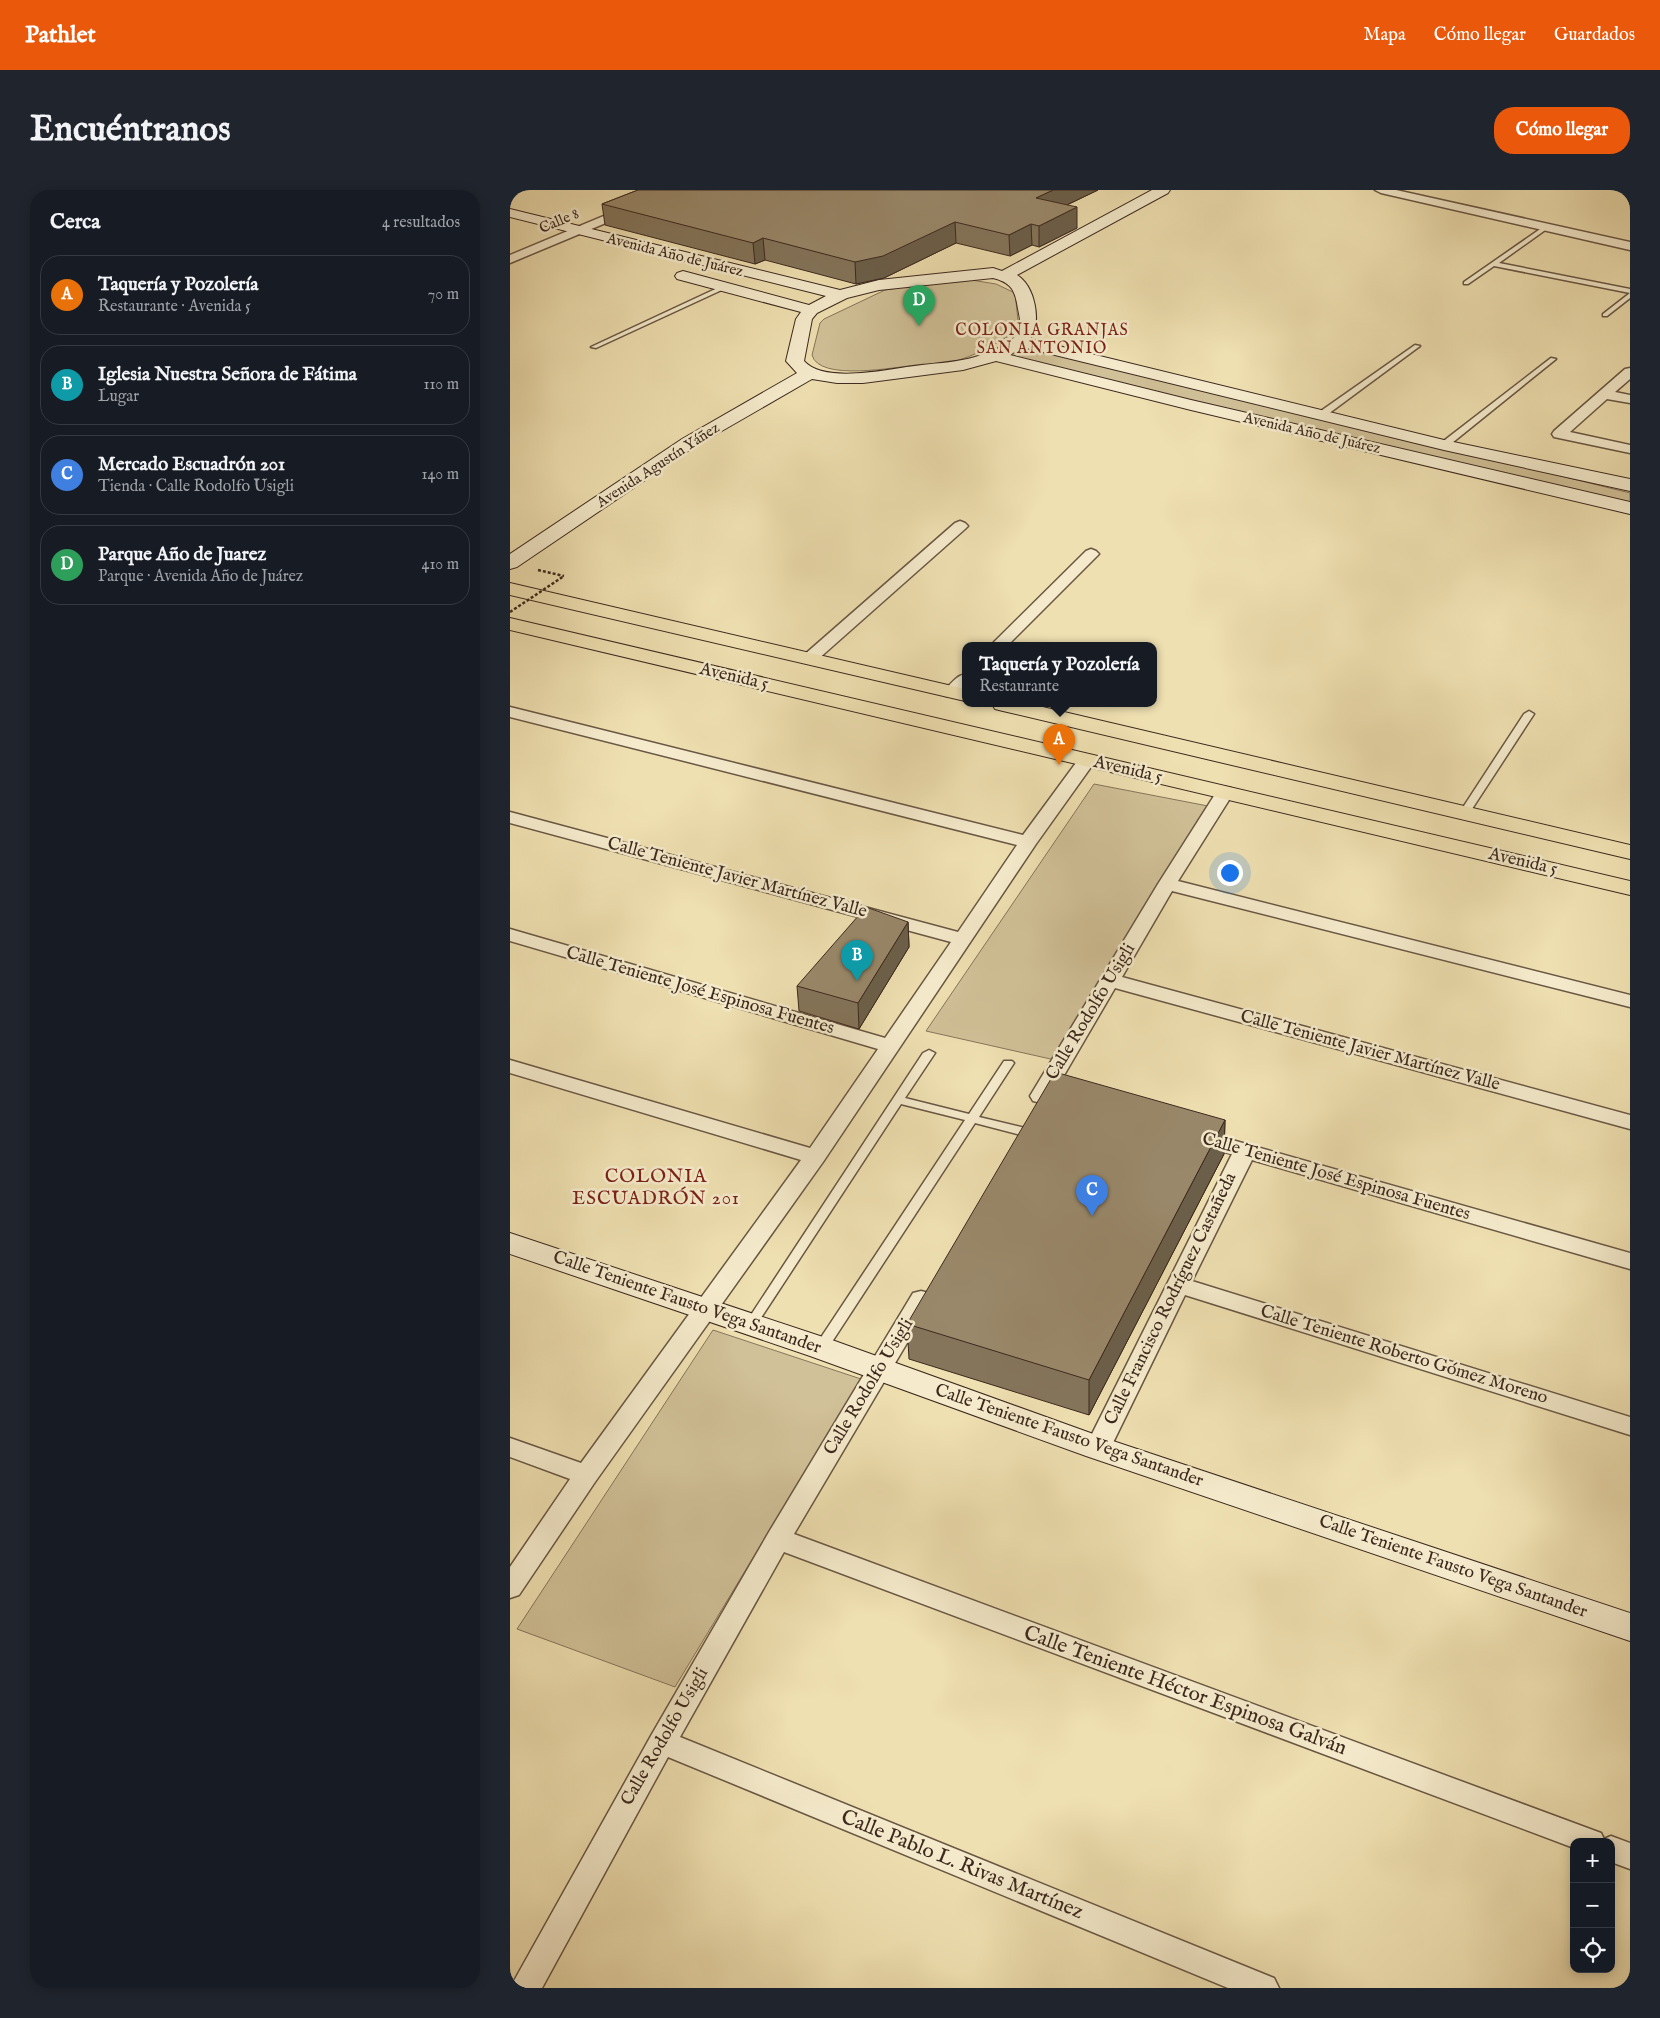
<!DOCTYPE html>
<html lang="es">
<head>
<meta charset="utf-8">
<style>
	body { margin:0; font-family:"IM FELL English",serif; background:#20242c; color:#f1f3f6 }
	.controls { position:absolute; right:15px; bottom:15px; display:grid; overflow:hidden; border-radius:10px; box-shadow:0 2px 12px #0003 }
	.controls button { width:45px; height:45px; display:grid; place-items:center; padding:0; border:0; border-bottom:1px solid #363941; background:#171b24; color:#f1f3f6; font:25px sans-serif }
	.you { position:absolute; left:719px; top:682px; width:18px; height:18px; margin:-12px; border:4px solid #fff; border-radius:50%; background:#1a73e8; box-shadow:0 0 0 8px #1a73e833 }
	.badge { display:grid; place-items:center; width:32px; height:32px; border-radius:50%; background:#ea580c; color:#fff; font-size:16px; font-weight:700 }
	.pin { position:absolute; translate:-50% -41px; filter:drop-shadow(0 1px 2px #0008) }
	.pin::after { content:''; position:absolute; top:26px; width:18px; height:15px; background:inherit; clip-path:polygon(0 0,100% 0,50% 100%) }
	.popup { position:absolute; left:452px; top:452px; width:195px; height:65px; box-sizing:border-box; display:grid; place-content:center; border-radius:10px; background:#171b24; filter:drop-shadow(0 1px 4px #0005); font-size:16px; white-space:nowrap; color:#9ea1a6 }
	.popup b { font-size:19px; color:#f1f3f6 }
	.popup::after { content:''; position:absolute; left:50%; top:100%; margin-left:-10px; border:10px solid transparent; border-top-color:#171b24 }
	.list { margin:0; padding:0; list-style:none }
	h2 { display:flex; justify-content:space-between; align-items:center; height:65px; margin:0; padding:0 20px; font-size:21px }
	h2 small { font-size:16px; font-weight:400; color:#9ea1a6 }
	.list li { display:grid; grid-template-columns:32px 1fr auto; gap:15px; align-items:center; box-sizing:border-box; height:80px; margin:0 10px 10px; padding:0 10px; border:1px solid #363941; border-radius:20px }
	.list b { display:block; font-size:19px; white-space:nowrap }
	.list p { margin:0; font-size:16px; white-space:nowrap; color:#9ea1a6 }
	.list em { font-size:16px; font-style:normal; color:#9ea1a6 }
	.icon { flex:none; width:28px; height:28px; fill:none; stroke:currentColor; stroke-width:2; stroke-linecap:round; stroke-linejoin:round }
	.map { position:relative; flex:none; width:1120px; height:1798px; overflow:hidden; border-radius:20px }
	header { display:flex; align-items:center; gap:30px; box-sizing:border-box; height:70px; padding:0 25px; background:#ea580c; color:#fff }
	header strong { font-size:24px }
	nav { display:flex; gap:28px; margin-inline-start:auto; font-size:18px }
	.intro { display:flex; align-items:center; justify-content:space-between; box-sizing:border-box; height:120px; padding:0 30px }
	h1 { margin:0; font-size:35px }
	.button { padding:12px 22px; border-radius:20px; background:#ea580c; color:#fff; font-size:18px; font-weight:700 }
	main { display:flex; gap:30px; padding:0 30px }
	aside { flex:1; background:#171b24; border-radius:20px; box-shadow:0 2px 12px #0003 }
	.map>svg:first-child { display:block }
</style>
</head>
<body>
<header>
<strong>Pathlet</strong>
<nav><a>Mapa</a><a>Cómo llegar</a><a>Guardados</a></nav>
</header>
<div class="intro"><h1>Encuéntranos</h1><a class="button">Cómo llegar</a></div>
<main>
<aside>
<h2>Cerca<small>4 resultados</small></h2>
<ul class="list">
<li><span class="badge" style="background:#e8710a">A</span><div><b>Taquería y Pozolería</b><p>Restaurante · Avenida 5</p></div><em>70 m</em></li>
<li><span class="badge" style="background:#0f9aa8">B</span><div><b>Iglesia Nuestra Señora de Fátima</b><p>Lugar</p></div><em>110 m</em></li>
<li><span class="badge" style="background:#3f7fe0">C</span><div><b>Mercado Escuadrón 201</b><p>Tienda · Calle Rodolfo Usigli</p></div><em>140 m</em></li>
<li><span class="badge" style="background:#2e9e5b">D</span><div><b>Parque Año de Juarez</b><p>Parque · Avenida Año de Juárez</p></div><em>410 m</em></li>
</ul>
</aside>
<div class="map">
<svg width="1120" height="1798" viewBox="0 0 1120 1798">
	<rect width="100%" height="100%" fill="#efe0b1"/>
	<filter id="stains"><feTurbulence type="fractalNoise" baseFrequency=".004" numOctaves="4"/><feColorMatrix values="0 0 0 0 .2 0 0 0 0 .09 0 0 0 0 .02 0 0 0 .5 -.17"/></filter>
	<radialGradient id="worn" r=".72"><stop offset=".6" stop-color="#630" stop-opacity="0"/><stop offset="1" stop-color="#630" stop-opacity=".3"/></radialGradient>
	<g fill="#d1c198" stroke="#86755b">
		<path d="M455 89 486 94 505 103 509 139C496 149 468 164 452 169 438 174 421 173 406 175 386 177 309 192 302 165L310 133 314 129 375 100 434 91Z"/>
		<polygon points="512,153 1120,303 1120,314 490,166"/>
		<polygon points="584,594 698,616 545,870 416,841"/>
		<polygon points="203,1140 351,1189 165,1497 7,1439"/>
	</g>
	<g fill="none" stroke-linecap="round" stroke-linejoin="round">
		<g stroke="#695743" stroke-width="3">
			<g id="lane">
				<polygon points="1036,35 1038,36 1038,38 989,73 1120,99 1120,103 984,76 958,94 954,94 954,92"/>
				<polygon points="214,95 216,96 216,98 86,158 81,157"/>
				<polygon points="1120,103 1120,108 1097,126 1093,126 1093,124"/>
				<polygon points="905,155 910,156 814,227 808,227 808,223"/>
				<polygon points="1041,168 1046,169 937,257 931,257 931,253"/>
				<polygon points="1019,521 1024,524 960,622 955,625 952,624 950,622 1014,524"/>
				<polygon points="419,860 425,863 395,908 459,924 494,871 502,871 504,873 469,927 515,938 517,941 511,945 465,933 316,1161 306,1161 305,1158 306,1155 455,930 391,914 245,1137 237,1137 235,1134 237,1131 413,863"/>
			</g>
		</g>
		<g stroke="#695743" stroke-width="3">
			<g id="street">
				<polygon points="156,0 172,0 170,2 0,73 0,65"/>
				<polygon points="865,0 886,0 1120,52 1120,60 871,3"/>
				<polygon points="1120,178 1120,189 1105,202 1120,205 1120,213 1097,209 1060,242 1120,255 1120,263 1044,247 1042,244 1044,241 1115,179"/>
				<polygon points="450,331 455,333 458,336 455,339 306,471 294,471 292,468 294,465 445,333"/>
				<polygon points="581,359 586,361 589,364 497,456 480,456 576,361"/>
				<path d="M455 484V498L448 506H436L434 502C439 495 446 486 455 484Z"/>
				<polygon points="0,517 513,645 571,566 577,565 583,566 586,570 526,654 313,972 85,1292 9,1405 0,1408 0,1377 60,1289 0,1267 0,1248 71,1273 291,970 0,883 0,870 300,958 368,859 0,751 0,739 375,848 441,752 0,633 0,622 448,742 507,655 0,527"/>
				<polygon points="715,597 721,598 724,602 668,691 1120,805 1120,817 662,701 612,787 1120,925 1120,939 605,798 539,911 531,913 523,911 520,906 648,694 709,598"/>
				<polygon points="687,940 1120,1063 1120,1079 742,970 682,1091 1120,1227 1120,1245 675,1105 597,1265 588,1267 579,1265 575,1258 722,964 679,952 676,947 679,942"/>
				<polygon points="411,1101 419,1103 423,1109 284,1344 1091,1643 1094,1649 1101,1646 1120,1653 1120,1679 1101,1672 1101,1652 1064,1652 1064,1658 274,1362 170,1547 764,1788 769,1798 718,1798 158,1567 32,1798 0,1798 142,1544 259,1342 403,1103"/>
			</g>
		</g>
		<g stroke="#3c291e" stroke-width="2">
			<g id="secondary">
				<path d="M642 0H660L658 3 507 85C525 96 532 132 520 149L934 250 1120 289V301L934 260 512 157 500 165 681 210 1120 312V324L681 220 486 171 453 180 353 193H327L302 189 184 257 7 377 0 379V364L172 249 287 183 276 171 286 129 291 122 167 89 165 86 167 83 173 81 299 115 316 106 0 27V19L330 100 369 90 483 78 492 81ZM483 88C498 92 504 97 507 113 508 122 513 134 508 143 500 155 478 163 465 167 448 172 430 173 412 175 383 178 315 195 294 171L302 129 307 123 337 108 369 100Z"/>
				<polygon points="0,1043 322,1150 600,1250 1120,1423 1120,1451 576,1266 300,1166 0,1064"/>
			</g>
		</g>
		<g stroke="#3c291e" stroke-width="2">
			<g id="primary">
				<polygon points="0,393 455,499 455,511 0,405"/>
				<polygon points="0,428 1120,691 1120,705 0,440"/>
				<polygon points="482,514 520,514 1120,655 1120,669 493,521 485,519"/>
			</g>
		</g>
		<polyline stroke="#3c291e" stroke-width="2.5" stroke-dasharray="3 2" stroke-linecap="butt" points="28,380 54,386"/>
		<use href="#lane" fill="#f5ebcc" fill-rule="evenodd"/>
		<use href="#street" fill="#f5ebcc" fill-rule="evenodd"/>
		<use href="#secondary" fill="#f5ebcc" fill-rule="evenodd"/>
		<use href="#primary" fill="#efe0b1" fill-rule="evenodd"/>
		<polyline stroke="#3c291e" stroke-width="2.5" stroke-dasharray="3 2" stroke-linecap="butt" points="0,422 54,386"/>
	</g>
	<g fill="#84755b" stroke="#3c291e">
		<polygon points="128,0 588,0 557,15 567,38 529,57 522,55 500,66 446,53 374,88 346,94 255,70 245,74 95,35 92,14"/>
		<polygon points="398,732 399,757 349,839 289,821 287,796"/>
		<polygon points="715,930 714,964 579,1225 399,1169 397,1134"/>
	</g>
	<g fill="#6b5f4a" stroke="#3c291e">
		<polygon points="543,0 588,0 527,29 526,8"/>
		<polygon points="567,17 567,38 529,57 529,36"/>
		<polygon points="445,32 446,53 374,88 346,94 345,72"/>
		<polygon points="521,34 522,55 500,66 499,45"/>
		<polygon points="253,48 255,70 245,74 243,53"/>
		<polygon points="398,732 399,757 349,839 348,813"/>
		<polygon points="715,930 714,964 579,1225 579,1190"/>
	</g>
	<g fill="#99886a" stroke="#3c291e">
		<polygon points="128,0 543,0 526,8 567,17 529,36 521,34 499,45 445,32 373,66 345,72 253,48 243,53 92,14"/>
		<polygon points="356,717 398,732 348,813 287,796"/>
		<polygon points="545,882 715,930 579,1190 397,1134"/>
	</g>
	<g text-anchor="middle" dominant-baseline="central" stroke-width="5" stroke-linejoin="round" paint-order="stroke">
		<g font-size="15" fill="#3c291e" stroke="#f5ebcc">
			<text transform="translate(49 31) rotate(-23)">Calle 8</text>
			<text transform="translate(165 65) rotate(14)">Avenida Año de Juárez</text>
			<text transform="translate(802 243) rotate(13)">Avenida Año de Juárez</text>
			<text transform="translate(148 275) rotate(-33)">Avenida Agustín Yáñez</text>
		</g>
		<g font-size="16" letter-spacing="1" fill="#7a1f14" stroke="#f5ebcc">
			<text x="532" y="141">COLONIA GRANJAS<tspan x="532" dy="18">SAN ANTONIO</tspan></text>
		</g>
		<g font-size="18" fill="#3c291e" stroke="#f5ebcc">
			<text transform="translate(224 487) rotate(13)">Avenida 5</text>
			<text transform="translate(618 580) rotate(13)">Avenida 5</text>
			<text transform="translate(1013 672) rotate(13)">Avenida 5</text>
			<text transform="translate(227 688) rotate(15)">Calle Teniente Javier Martínez Valle</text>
			<text transform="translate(190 801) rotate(16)">Calle Teniente José Espinosa Fuentes</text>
			<text transform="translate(581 822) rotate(-59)">Calle Rodolfo Usigli</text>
			<text transform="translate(860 861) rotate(15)">Calle Teniente Javier Martínez Valle</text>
			<text transform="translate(826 987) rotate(16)">Calle Teniente José Espinosa Fuentes</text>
			<text transform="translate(661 1109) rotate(-64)">Calle Francisco Rodríguez Castañeda</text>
			<text transform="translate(177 1113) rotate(19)">Calle Teniente Fausto Vega Santander</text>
			<text transform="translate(894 1165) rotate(17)">Calle Teniente Roberto Gómez Moreno</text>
			<text transform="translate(359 1197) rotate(-59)">Calle Rodolfo Usigli</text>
			<text transform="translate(559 1246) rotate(19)">Calle Teniente Fausto Vega Santander</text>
			<text transform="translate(943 1377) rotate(19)">Calle Teniente Fausto Vega Santander</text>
			<text transform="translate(155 1547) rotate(-60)">Calle Rodolfo Usigli</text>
		</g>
		<g font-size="19" letter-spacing="1" fill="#7a1f14" stroke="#f5ebcc">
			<text x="146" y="987">COLONIA<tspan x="146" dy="22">ESCUADRÓN 201</tspan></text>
		</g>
		<g font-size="21" fill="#3c291e" stroke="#f5ebcc">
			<text transform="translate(675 1501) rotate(20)">Calle Teniente Héctor Espinosa Galván</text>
			<text transform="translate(452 1675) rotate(22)">Calle Pablo L. Rivas Martínez</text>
		</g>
	</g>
	<rect width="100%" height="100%" filter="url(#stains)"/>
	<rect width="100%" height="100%" fill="url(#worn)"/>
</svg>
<div class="controls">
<button>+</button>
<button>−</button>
<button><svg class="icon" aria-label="locate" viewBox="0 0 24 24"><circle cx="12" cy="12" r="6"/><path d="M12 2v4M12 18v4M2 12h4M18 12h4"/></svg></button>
</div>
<div class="you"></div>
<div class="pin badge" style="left:549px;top:575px;background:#e8710a">A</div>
<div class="popup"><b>Taquería y Pozolería</b>Restaurante</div>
<div class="pin badge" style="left:347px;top:791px;background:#0f9aa8">B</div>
<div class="pin badge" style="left:582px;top:1026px;background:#3f7fe0">C</div>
<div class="pin badge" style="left:409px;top:136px;background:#2e9e5b">D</div>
</div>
</main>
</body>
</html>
